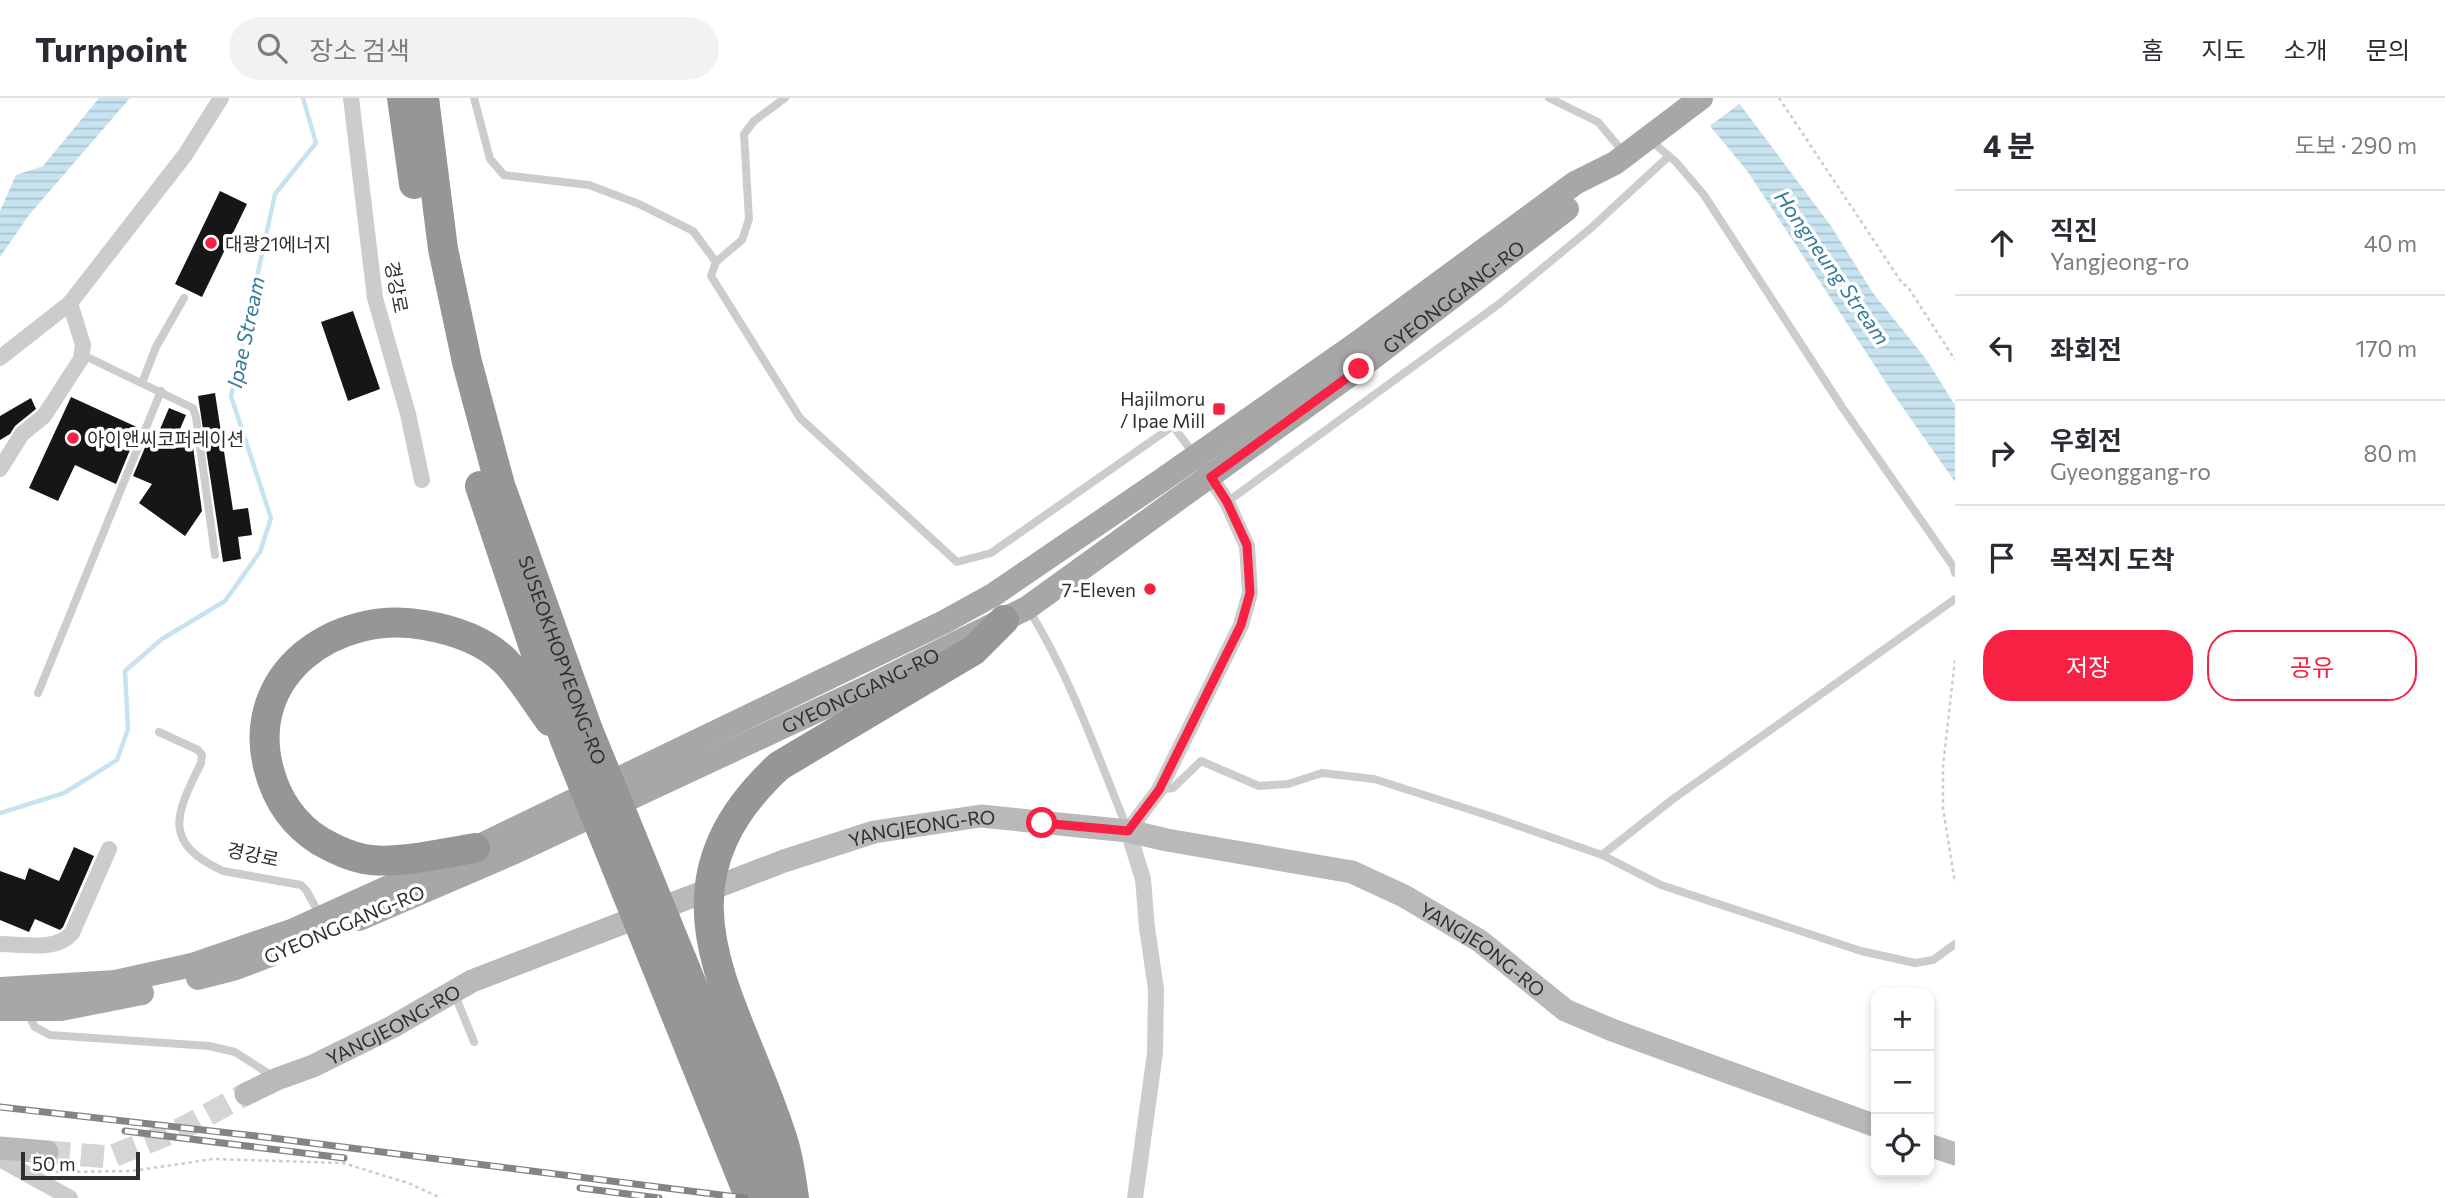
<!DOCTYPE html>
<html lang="ko">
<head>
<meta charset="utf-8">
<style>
	body { margin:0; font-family:Commissioner,"Noto Sans KR",sans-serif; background:#f2f2f3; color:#2b2b33 }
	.controls { position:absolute; right:21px; bottom:21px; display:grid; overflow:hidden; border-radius:14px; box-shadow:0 4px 10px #0003 }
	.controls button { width:63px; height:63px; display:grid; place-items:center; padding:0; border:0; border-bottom:2px solid #e1e1e2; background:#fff; color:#2b2b33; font:35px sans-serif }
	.scale { position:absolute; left:21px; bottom:18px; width:119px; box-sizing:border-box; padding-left:7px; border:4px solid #2f2f2f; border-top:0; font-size:19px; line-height:24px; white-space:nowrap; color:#2f2f2f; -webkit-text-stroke:5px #fff; paint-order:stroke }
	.stop { position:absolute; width:21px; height:21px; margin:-16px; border:5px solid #f72143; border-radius:50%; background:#fff }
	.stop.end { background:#f72143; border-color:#fff; box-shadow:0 2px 7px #0008 }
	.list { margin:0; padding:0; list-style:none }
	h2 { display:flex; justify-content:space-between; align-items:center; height:91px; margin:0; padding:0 28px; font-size:30px }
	h2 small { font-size:23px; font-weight:400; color:#7c7c81 }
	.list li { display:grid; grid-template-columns:46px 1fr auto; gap:21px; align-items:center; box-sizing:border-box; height:105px; padding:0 28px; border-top:2px solid #e1e1e2 }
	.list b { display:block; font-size:26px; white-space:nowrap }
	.list p { margin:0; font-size:23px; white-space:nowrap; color:#7c7c81 }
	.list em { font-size:23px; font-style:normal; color:#7c7c81 }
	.actions { display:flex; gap:14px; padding:21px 28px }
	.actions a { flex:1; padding:16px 0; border:2px solid #f72143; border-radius:28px; text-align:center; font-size:24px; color:#f72143 }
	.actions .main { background:#f72143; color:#fff }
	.icon { flex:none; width:38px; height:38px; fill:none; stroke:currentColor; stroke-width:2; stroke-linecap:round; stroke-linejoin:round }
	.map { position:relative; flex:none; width:1955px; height:1100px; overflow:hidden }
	header { display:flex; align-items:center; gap:42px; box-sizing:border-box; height:98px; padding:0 35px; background:#fff; border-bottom:2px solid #e1e1e2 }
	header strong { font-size:33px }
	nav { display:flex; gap:38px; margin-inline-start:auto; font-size:24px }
	.search { width:490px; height:63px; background:#f2f2f3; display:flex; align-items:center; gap:18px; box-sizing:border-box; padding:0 24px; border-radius:38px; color:#7c7c81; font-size:26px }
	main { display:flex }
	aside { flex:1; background:#fff }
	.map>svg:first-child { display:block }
</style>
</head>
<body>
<header>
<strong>Turnpoint</strong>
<div class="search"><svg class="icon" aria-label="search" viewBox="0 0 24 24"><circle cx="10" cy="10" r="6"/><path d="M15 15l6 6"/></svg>장소 검색</div>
<nav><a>홈</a><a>지도</a><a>소개</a><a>문의</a></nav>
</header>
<main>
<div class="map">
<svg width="1955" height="1100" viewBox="0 0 1955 1100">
	<defs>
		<pattern id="water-rules" width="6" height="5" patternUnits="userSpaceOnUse" patternTransform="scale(1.75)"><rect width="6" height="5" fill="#c6e3ef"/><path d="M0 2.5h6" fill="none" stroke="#aac3cd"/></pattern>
	</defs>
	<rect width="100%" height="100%" fill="#fff"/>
	<g fill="url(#water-rules)">
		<polygon points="99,0 130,0 29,117 0,159 0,113 16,77 43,68"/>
		<polygon points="1687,0 1739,5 1831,128 1873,195 1926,261 1955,307 1955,384 1892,294 1748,74"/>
	</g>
	<polygon fill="#fff" points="1683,0 1739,0 1742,4 1707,30"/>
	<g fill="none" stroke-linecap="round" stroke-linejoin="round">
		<polyline stroke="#c6e3ef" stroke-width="4.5" points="0,715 64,695 117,662 128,631 125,573 162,541 225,503 260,454 271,420 231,298 275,96 316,45 303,0"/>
	</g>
	<g fill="#161616">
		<polygon points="220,93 247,106 202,199 175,186"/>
		<polygon points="353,213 380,291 348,303 321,224"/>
		<polygon points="215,295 233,412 248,410 252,437 238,439 241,461 223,464 198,298"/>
		<polygon points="71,299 139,330 116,386 75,367 58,403 29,390"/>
		<polygon points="31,300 36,311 15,328 10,336 0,342 0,318"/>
		<polygon points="169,310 186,317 172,350 193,349 202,413 185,438 139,405 152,386 133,378 151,335 157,338"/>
		<polygon points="74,749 94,758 63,829 60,832 35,821 29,834 0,822 0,773 25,782 29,770 59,783"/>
	</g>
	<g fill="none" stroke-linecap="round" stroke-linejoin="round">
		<polyline stroke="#d5d5d5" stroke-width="23" stroke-dasharray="23 11" stroke-linecap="butt" points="47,1054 110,1059 181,1031 246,996"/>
		<g stroke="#ccc" stroke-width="2.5" stroke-dasharray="3.5 3.5" stroke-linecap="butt">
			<polyline points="1779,0 1902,185 1908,189 1955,262"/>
			<polyline points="1955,562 1943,668 1943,710 1955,785"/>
			<polyline points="56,1074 132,1073 213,1061 343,1065 408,1085 441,1100"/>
		</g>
		<g stroke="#ccc" stroke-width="8">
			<polyline points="474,0 490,61 504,77 589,87 639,106 693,133 716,164"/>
			<polyline points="785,0 754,23 744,36 749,121 742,142 716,164 711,178 800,320 957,464 991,455 1173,328 1193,355"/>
			<polyline points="1549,0 1598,24 1624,55"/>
			<polyline points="1650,42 1676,64 1704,97 1842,309 1953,468 1955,475"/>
			<polyline points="83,257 193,310 196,319 215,457"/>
			<polyline points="142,285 156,249 184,200"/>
			<polyline points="1227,404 1499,206 1591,130 1669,58"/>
			<path d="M1029 512C1071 580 1097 656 1127 730"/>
			<polyline points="38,595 161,293"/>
			<path d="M159 634 198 652 202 657 201 665C176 716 161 744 223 773L301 787 306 792 320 817"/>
			<polyline points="1159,692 1173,690 1201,663 1259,688 1288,686 1322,675 1374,681 1493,719 1602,757 1673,701 1955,501"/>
			<polyline points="1602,757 1661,787 1861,853 1915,865 1933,862 1955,846"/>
			<polyline points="455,897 474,944"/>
			<polyline points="27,914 35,929 50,937 209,948 235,954 274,979"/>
		</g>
		<g stroke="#ccc" stroke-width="16">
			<polyline points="351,0 375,200 408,316 422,382"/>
			<polyline points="0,260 70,205 185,57 221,0"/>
			<polyline points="0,371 22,336 44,318 81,261 83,247 70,205"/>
			<path d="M0 846C23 846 56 854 72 835L109 751"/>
			<polyline points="0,1061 70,1100"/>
			<polyline points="1135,1100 1155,955 1156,891 1147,830 1143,781 1128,733 1159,692 1241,527 1250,495 1247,448 1227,404 1205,371"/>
		</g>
		<g stroke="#b9b9b9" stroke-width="23">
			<path id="s1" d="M246 996 277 981 313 968 392 929 472 883 784 763 874 734 981 718 1128 733 1167 742 1352 774 1404 798 1480 843 1565 912 1612 932 1876 1028"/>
			<polyline points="1929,1047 1955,1056"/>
			<polyline points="0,1050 47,1054"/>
		</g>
		<g stroke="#a7a7a7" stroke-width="24">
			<path id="s2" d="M359 821 515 754 870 588 1027 510 1358 271 1567 111"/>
			<polyline points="198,880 233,871 270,857"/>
			<polyline points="0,891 115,884 192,867 294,832 475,750 944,524 993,497 1162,382 1363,241 1575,85 1615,65 1701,0"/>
			<polyline points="0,911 61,911 142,895"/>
		</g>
		<g stroke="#969696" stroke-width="30">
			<polyline points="402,0 414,86"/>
			<path id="s3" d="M424 0 443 151 467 264 500 387 588 632 779 1100"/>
			<polyline points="480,388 565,642 750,1100"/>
			<path d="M475 750C443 755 395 767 364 761 349 758 334 751 320 743 293 726 277 702 269 672 243 576 336 511 424 527 453 532 483 541 505 563 522 580 535 603 550 623"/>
			<path d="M794 1100C791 1081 789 1061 783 1043 740 902 642 795 779 668L974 552 1004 522"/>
		</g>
		<g stroke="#848484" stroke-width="7">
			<g id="rail">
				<polyline points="0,1009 264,1039 745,1100"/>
				<polyline points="125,1033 344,1060"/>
				<polyline points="580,1090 659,1100"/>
			</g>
		</g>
		<use href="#rail" stroke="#fff" stroke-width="4.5" stroke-dasharray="13" stroke-linecap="butt"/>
	</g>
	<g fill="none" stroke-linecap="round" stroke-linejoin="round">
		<polyline stroke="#f72143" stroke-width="9" points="1042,725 1128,733 1159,692 1241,527 1250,495 1247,447 1227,404 1211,379 1359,271"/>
	</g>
	<g fill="#f72143" stroke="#fff" stroke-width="2.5">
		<circle cx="211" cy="145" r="7"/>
		<rect x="1212" y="304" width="14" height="14" rx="3.5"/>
		<circle cx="73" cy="340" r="7"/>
		<circle cx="1150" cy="491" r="7"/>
	</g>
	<g text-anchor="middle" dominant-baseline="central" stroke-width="7" stroke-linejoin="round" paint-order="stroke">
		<g font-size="19" fill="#2f2f2f" stroke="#fff" text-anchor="start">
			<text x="225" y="145">대광21에너지</text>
			<text x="1205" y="300" text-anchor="end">Hajilmoru<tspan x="1205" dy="22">/ Ipae Mill</tspan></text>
			<text x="87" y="340">아이앤씨코퍼레이션</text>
			<text x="1136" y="491" text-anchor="end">7-Eleven</text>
		</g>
		<g font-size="19" fill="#2f2f2f" stroke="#fff">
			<text transform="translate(397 189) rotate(79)">경강로</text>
			<text stroke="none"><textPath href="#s2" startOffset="1265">GYEONGGANG-RO</textPath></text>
			<text stroke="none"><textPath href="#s3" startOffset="581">SUSEOKHOPYEONG-RO</textPath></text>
			<text stroke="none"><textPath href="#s2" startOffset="551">GYEONGGANG-RO</textPath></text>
			<text stroke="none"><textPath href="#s1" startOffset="730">YANGJEONG-RO</textPath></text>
			<text transform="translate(253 756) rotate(12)">경강로</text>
			<text transform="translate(344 826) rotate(-23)">GYEONGGANG-RO</text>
			<text stroke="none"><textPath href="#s1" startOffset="1318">YANGJEONG-RO</textPath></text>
			<text stroke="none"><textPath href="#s1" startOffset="163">YANGJEONG-RO</textPath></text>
		</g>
		<g font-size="21" font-style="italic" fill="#357b9a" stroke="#fff">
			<text transform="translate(1833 169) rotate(55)">Hongneung Stream</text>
			<text transform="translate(245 234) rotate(-78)">Ipae Stream</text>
		</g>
	</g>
</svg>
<div class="controls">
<button>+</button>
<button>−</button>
<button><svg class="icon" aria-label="locate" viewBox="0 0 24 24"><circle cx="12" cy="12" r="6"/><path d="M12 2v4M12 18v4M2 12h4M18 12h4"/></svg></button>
</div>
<div class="scale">50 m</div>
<div class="stop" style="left:1042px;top:725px"></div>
<div class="stop end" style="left:1359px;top:271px"></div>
</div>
<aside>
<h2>4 분<small>도보 · 290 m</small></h2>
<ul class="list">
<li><svg class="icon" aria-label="ahead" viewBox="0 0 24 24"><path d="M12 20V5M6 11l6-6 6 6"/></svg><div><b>직진</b><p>Yangjeong-ro</p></div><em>40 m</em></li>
<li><svg class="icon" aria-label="left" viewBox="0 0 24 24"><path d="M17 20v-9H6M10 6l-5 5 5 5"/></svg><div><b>좌회전</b></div><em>170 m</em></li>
<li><svg class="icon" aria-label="right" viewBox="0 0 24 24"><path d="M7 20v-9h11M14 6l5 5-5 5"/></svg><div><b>우회전</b><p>Gyeonggang-ro</p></div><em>80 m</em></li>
<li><svg class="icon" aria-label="arrive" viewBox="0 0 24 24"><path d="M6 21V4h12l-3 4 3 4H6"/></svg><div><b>목적지 도착</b></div></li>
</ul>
<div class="actions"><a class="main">저장</a><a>공유</a></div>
</aside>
</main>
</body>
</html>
